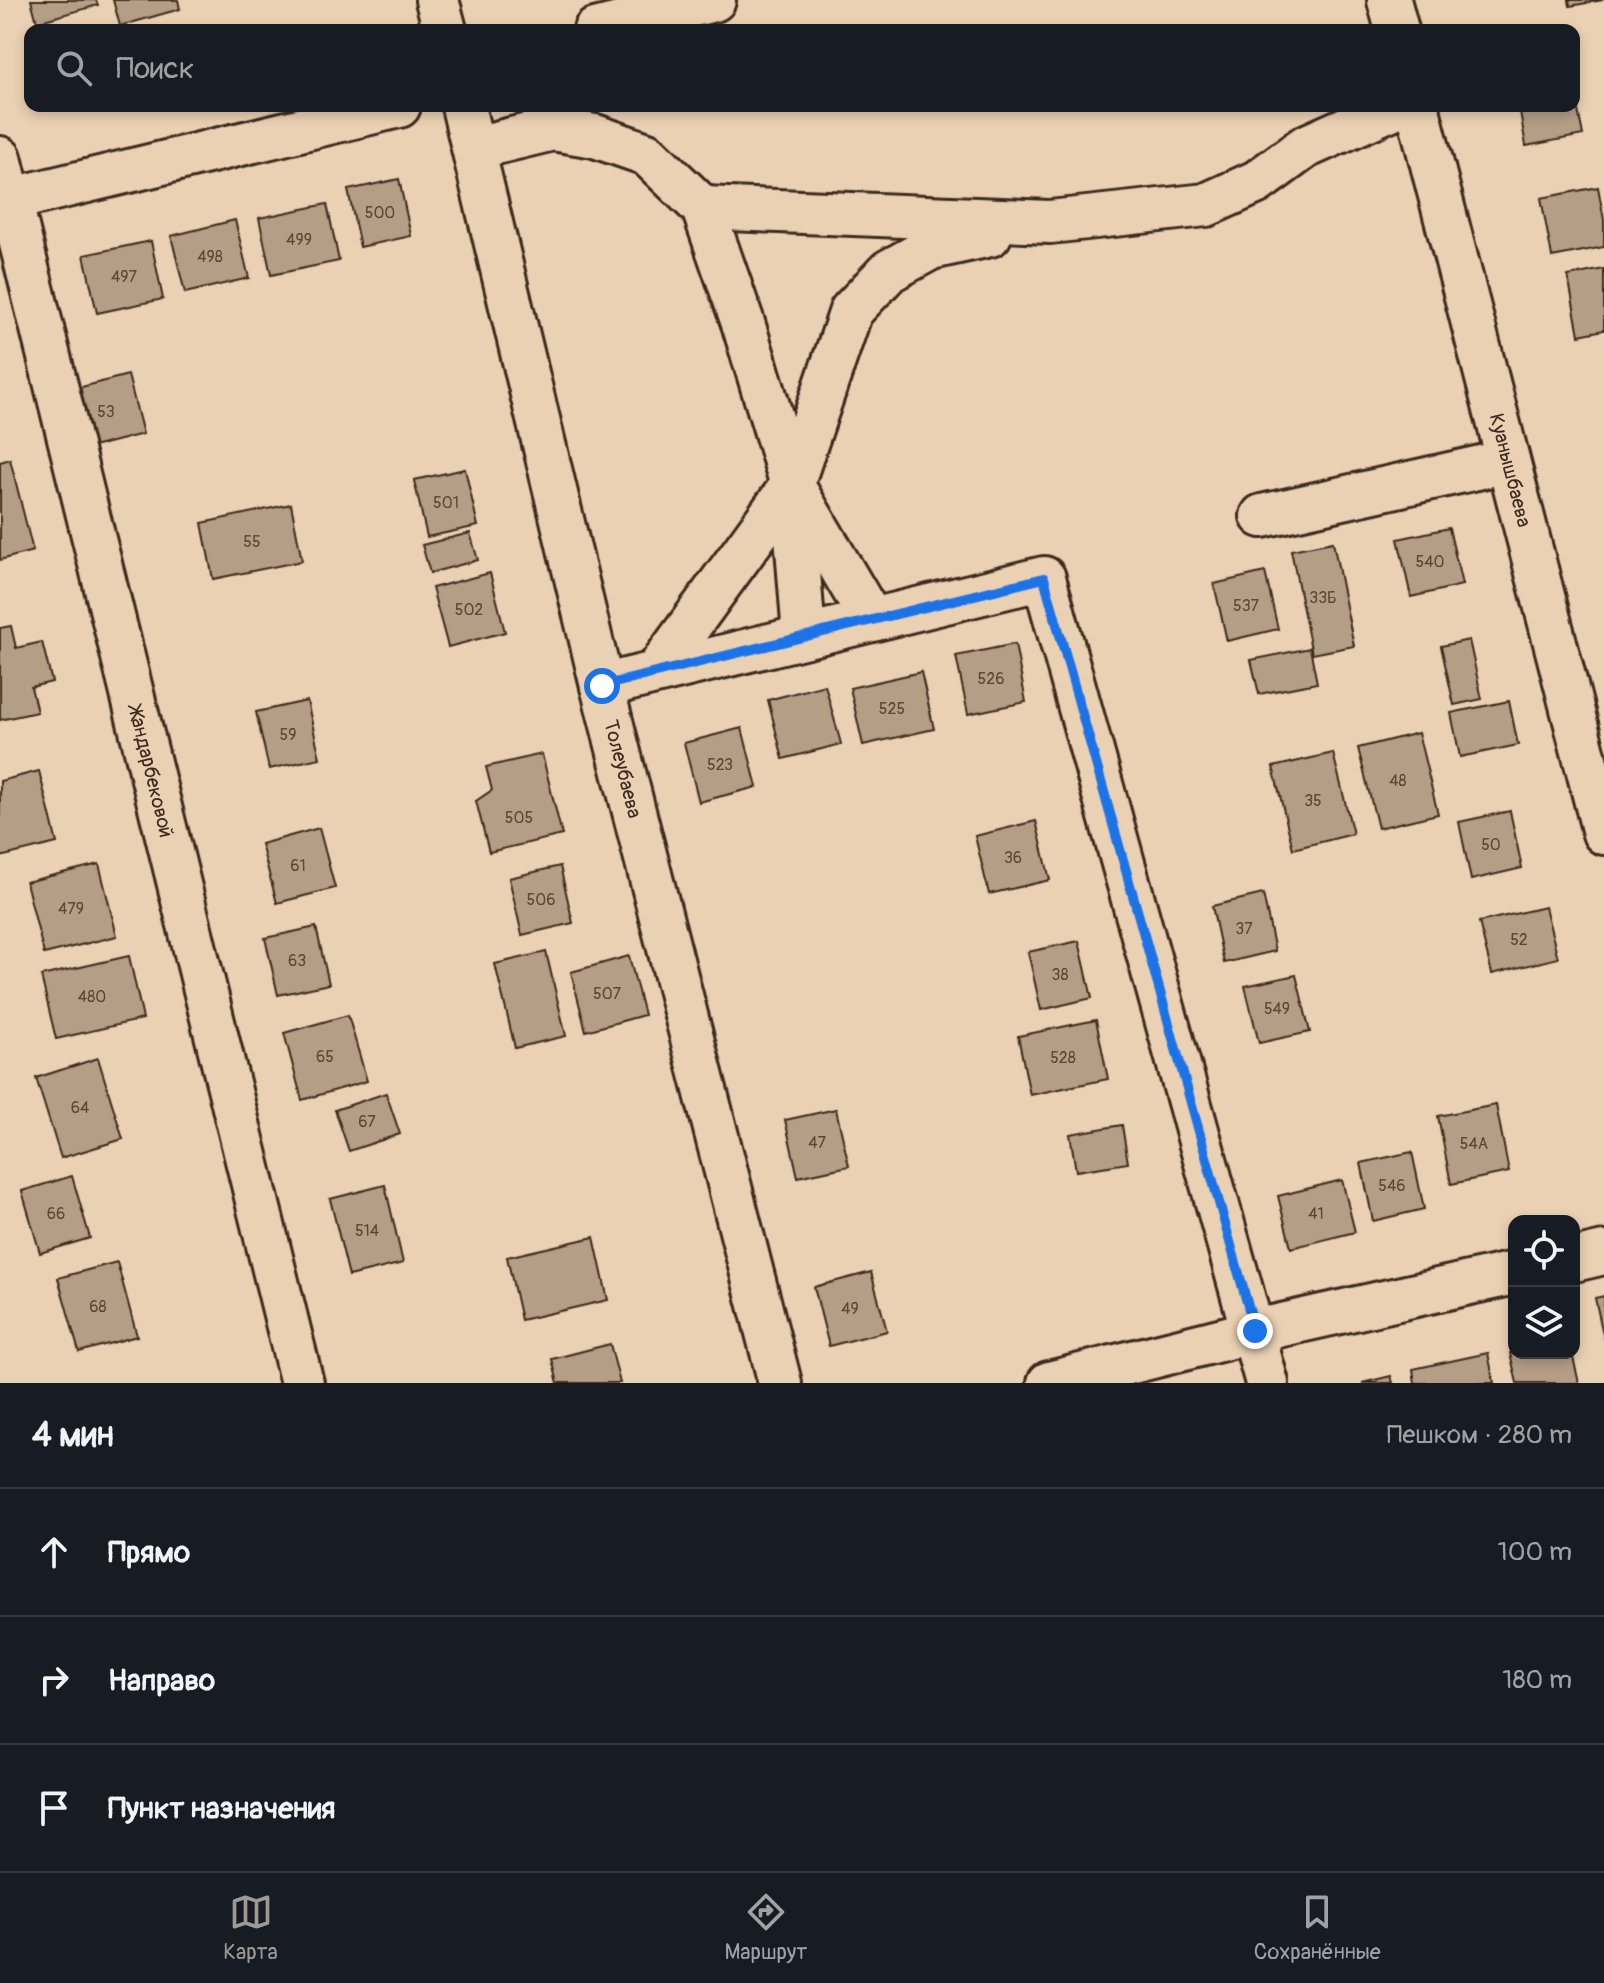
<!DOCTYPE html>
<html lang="ru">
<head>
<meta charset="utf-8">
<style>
	body { margin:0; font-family:Pangolin,sans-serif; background:#20242c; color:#f1f3f6 }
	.controls { position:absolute; right:24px; bottom:24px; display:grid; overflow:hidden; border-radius:16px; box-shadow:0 4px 12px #0003 }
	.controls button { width:72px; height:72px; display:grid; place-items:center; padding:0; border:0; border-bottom:2px solid #363941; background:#171b24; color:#f1f3f6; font:40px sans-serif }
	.stop { position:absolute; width:24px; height:24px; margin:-18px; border:6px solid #1a73e8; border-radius:50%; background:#fff }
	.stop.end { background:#1a73e8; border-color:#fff; box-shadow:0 2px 8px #0008 }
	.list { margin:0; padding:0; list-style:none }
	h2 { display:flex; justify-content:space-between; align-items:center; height:104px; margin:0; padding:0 32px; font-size:34px }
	h2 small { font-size:26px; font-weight:400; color:#9ea1a6 }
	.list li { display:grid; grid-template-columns:52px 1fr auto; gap:24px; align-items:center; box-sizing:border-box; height:128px; padding:0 32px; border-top:2px solid #363941 }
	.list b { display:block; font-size:30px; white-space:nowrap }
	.list em { font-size:26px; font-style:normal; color:#9ea1a6 }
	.icon { flex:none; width:44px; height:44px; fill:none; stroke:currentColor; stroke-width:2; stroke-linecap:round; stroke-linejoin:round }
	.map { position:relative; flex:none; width:1604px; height:1383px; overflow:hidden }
	.search { position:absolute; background:#171b24; box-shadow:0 4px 12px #0003; left:24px; right:24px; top:24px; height:88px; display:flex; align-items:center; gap:20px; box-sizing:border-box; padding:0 28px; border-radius:16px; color:#9ea1a6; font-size:30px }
	.sheet { height:488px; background:#171b24 }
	nav { display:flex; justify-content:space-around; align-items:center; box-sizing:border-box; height:112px; border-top:2px solid #363941; background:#171b24; font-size:22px; color:#9ea1a6 }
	nav a { display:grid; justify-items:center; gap:4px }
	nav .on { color:#9f9995 }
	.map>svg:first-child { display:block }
</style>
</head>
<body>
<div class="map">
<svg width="1604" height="1383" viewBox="0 0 1604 1383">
	<rect width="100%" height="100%" fill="#ebd1b3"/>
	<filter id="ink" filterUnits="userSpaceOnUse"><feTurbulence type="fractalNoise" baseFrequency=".0125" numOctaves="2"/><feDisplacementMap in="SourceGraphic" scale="16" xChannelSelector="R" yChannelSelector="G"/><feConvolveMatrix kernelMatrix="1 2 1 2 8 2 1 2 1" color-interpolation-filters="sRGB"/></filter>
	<g filter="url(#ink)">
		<g fill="#b49e85" stroke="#3b2a1e" stroke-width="2">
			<polygon points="31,0 96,0 98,5 37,22"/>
			<polygon points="113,0 178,0 180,9 120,26"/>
			<polygon points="1569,0 1603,0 1570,6"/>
			<polygon points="1574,90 1583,135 1526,146 1519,106 1574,106"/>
			<polygon points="399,179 411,236 360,247 348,190"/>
			<polygon points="1598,187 1604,220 1604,247 1552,257 1541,198"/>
			<polygon points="327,204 339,261 271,275 259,218"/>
			<polygon points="235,220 249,278 185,293 171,236"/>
			<polygon points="151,241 163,299 97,313 84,255"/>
			<polygon points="1604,269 1604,330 1579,335 1568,276"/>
			<polygon points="128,375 143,434 85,449 70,390"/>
			<polygon points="10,459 33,551 0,560 0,462"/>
			<polygon points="465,469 478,526 427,537 414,480"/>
			<polygon points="291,504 302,561 213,579 202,523"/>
			<polygon points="1449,528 1462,585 1411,597 1398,539"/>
			<polygon points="470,533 478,560 430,573 422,545"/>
			<polygon points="1333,542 1354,646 1312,654 1291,550"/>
			<polygon points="1265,572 1278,629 1227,641 1214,584"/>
			<polygon points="490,573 505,632 448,647 432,588"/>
			<polygon points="11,626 16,648 42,642 52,682 31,687 37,712 0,720 0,628"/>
			<polygon points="1469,640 1482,699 1454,705 1441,646"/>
			<polygon points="1015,644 1026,702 968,714 956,656"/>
			<polygon points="1310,648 1317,683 1259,694 1251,660"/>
			<polygon points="921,672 934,729 863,745 850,688"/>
			<polygon points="825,685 841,744 783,759 768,700"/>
			<polygon points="307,701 320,758 269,769 256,712"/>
			<polygon points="1509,701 1518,745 1460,757 1451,713"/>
			<polygon points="742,728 757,787 699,802 684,743"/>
			<polygon points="1418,733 1438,814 1378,828 1358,748"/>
			<polygon points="1333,753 1353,834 1293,849 1273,767"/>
			<polygon points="542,754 562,835 489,852 476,801 492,790 486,767"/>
			<polygon points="39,771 57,843 0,857 0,781"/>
			<polygon points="1510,811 1522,868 1471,880 1459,822"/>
			<polygon points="1036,821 1050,880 989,894 975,836"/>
			<polygon points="319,828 335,888 277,903 261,844"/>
			<polygon points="99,864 117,936 44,954 26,882"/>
			<polygon points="560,866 573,923 522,935 509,878"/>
			<polygon points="1263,894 1275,951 1224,963 1212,906"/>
			<polygon points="1545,907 1558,958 1492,974 1479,922"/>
			<polygon points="316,927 329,984 278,995 265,938"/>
			<polygon points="1079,941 1092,998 1041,1010 1028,952"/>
			<polygon points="546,952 566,1036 515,1048 495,964"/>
			<polygon points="129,956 143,1019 56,1039 41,976"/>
			<polygon points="629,956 644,1015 586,1031 571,972"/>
			<polygon points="1296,975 1310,1032 1259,1043 1245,986"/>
			<polygon points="348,1015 367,1081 302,1100 284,1033"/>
			<polygon points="1096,1020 1108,1079 1030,1095 1018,1036"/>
			<polygon points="98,1058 123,1139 61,1158 36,1078"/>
			<polygon points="386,1093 400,1134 349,1151 335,1110"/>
			<polygon points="1496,1105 1509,1172 1451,1184 1438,1116"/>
			<polygon points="836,1109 849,1166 798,1177 785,1120"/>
			<polygon points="1122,1125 1128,1163 1076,1171 1070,1134"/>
			<polygon points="1412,1152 1424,1209 1373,1221 1361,1163"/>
			<polygon points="72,1176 90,1238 40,1253 22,1191"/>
			<polygon points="1342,1180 1355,1232 1291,1248 1278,1196"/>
			<polygon points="385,1185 403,1263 349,1276 330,1199"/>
			<polygon points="594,1237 608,1300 521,1320 507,1257"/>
			<polygon points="117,1262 137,1336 79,1352 58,1278"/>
			<polygon points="871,1272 887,1331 829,1346 814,1287"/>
			<polygon points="1604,1296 1604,1339 1595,1298"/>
			<polygon points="610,1344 620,1383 558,1383 552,1359"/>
			<polygon points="1488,1353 1494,1383 1415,1383 1413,1369"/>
			<polygon points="1510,1353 1572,1353 1579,1383 1517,1383"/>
			<polygon points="1391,1376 1393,1383 1362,1383"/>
		</g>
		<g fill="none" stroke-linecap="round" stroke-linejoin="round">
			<g stroke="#3b2a1e" stroke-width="48">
				<g id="minor">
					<polyline points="437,0 445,30"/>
					<polyline points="1389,0 1397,30"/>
					<polyline points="595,30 714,0"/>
					<path id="s1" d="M463 106 602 686 780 1383"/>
					<path id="s2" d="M1417 106 1604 833"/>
					<polyline points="475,148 553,129 595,136 647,154 703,208 743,323 792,485 804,635"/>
					<path id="s3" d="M0 158 302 1383"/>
					<polyline points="0,202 399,106"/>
					<polyline points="703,208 1050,222 1206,205 1257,182 1305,147 1397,106"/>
					<polyline points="797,493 871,619"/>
					<polyline points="1262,516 1508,461"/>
					<polyline points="656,672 792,485 851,311 889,271 931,248 990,235"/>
					<polyline points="602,686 1044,578 1267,1383"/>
					<polyline points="1574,1260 1604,1253"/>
					<polyline points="1049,1383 1255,1331 1514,1273"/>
				</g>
			</g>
			<use href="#minor" stroke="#ebd1b3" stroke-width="42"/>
		</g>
	</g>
	<g fill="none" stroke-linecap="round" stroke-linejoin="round" filter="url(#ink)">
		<polyline stroke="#1a73e8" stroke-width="10" points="602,686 1044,578 1255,1331"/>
	</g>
	<g text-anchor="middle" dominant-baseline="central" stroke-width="6" stroke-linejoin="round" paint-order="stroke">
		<g font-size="16" fill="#594738">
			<text x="380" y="213">500</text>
			<text x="299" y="240">499</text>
			<text x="210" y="257">498</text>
			<text x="124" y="277">497</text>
			<text x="106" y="412">53</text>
			<text x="446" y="503">501</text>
			<text x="252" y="542">55</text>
			<text x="1430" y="562">540</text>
			<text x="1323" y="598">33Б</text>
			<text x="1246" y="606">537</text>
			<text x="469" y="610">502</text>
			<text x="991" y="679">526</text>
			<text x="892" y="709">525</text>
			<text x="288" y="735">59</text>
			<text x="720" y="765">523</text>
			<text x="1398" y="781">48</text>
			<text x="1313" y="801">35</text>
			<text x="519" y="818">505</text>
			<text x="1491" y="845">50</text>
			<text x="1013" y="858">36</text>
			<text x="298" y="866">61</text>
			<text x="541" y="900">506</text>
			<text x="71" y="909">479</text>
			<text x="1244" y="929">37</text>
			<text x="1519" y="940">52</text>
			<text x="297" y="961">63</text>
			<text x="1060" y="975">38</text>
			<text x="607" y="994">507</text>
			<text x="92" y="997">480</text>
			<text x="1277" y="1009">549</text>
			<text x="325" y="1057">65</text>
			<text x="1063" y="1058">528</text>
			<text x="80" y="1108">64</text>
			<text x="367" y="1122">67</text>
			<text x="817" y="1143">47</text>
			<text x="1474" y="1144">54А</text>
			<text x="1392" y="1186">546</text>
			<text x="56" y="1214">66</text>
			<text x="1316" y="1214">41</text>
			<text x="367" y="1231">514</text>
			<text x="98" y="1307">68</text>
			<text x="850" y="1309">49</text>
		</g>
		<g font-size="20" fill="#3b2a1e" stroke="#ebd1b3">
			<text stroke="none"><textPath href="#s2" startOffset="376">Куанышбаева</textPath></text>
			<text stroke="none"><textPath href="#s1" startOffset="682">Толеубаева</textPath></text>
			<text stroke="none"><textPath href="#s3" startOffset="632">Жандарбековой</textPath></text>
		</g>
	</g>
</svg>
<div class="controls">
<button><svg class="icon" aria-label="locate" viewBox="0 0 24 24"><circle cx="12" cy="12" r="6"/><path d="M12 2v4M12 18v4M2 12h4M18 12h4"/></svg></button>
<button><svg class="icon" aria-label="layers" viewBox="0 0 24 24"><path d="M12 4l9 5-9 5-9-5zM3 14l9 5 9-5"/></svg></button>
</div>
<div class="stop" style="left:602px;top:686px"></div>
<div class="stop end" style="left:1255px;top:1331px"></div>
<div class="search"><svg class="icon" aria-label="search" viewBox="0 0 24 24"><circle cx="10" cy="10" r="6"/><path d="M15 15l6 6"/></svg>Поиск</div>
</div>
<section class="sheet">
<h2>4 мин<small>Пешком · 280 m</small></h2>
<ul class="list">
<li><svg class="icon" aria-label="ahead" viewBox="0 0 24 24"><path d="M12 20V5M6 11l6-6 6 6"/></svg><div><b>Прямо</b></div><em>100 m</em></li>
<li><svg class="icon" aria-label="right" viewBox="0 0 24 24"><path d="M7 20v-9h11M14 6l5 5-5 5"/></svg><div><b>Направо</b></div><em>180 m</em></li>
<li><svg class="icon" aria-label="arrive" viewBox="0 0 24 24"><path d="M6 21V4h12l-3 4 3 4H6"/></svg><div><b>Пункт назначения</b></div></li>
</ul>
</section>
<nav>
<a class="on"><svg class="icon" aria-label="map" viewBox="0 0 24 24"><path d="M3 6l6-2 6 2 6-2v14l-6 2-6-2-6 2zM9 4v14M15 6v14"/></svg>Карта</a>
<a><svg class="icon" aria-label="directions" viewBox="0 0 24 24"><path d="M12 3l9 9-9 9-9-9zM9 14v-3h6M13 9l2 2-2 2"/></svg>Маршрут</a>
<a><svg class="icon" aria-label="saved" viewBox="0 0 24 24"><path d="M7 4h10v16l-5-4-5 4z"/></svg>Сохранённые</a>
</nav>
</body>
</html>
